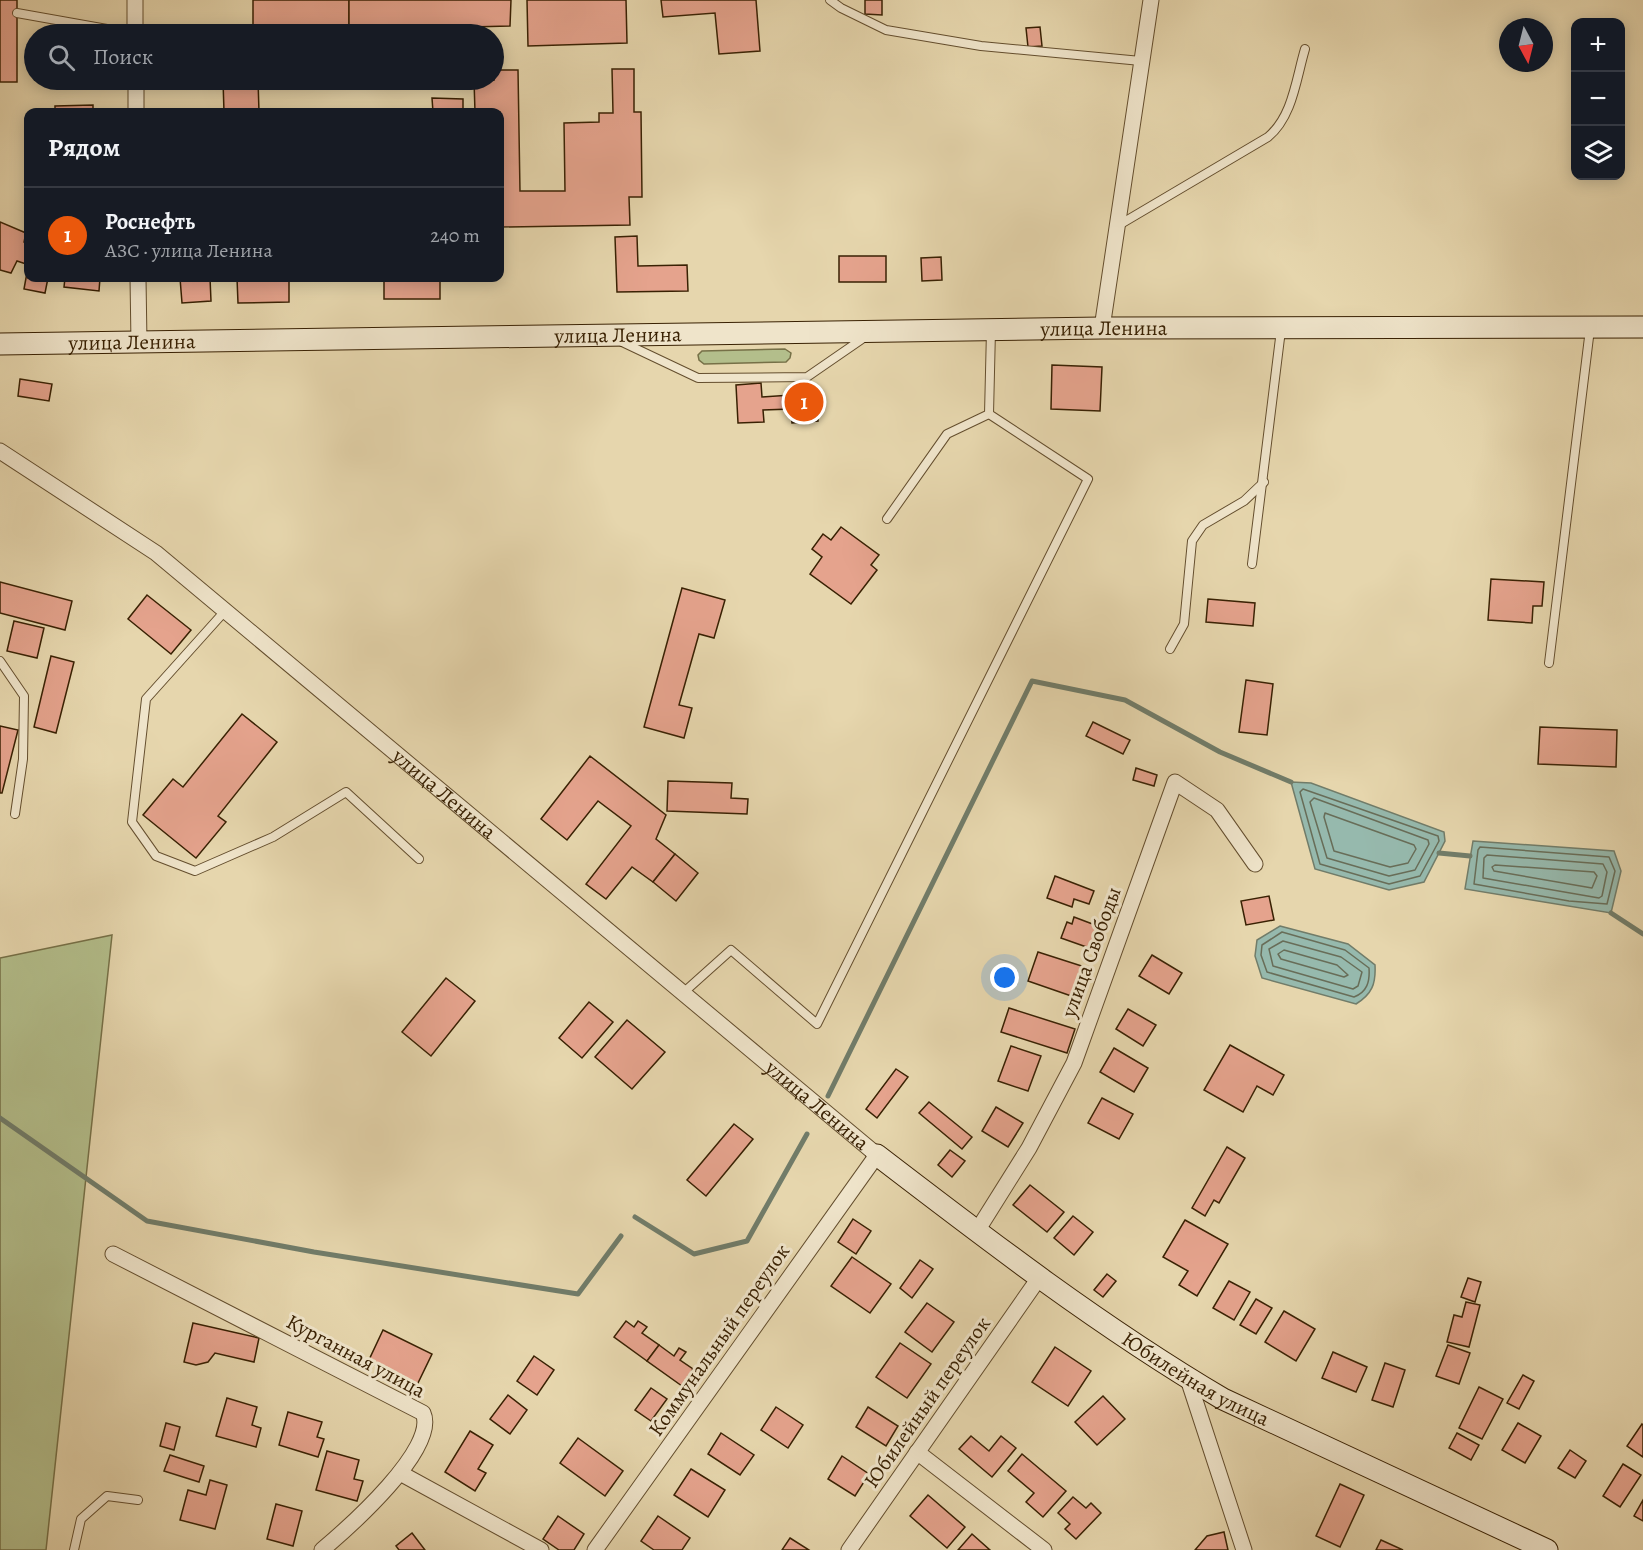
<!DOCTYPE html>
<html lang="ru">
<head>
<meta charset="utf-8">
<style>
	body { margin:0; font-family:Alegreya,serif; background:#242831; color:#f1f3f6 }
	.controls { position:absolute; right:18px; top:18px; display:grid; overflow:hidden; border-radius:12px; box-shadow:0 3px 15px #0003 }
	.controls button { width:54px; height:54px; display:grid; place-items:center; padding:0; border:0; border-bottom:2px solid #363941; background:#171b24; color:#f1f3f6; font:30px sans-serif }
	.compass { position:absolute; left:1499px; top:18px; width:54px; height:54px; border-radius:50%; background:#171b24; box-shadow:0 3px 15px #0003; rotate:173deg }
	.you { position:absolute; left:1005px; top:978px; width:21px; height:21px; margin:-15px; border:4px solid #fff; border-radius:50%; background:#1a73e8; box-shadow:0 0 0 9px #1a73e833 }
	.badge { display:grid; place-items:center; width:39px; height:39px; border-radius:50%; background:#ea580c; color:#fff; font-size:20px; font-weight:700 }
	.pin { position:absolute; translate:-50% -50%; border:3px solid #fff; box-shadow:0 2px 6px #0006 }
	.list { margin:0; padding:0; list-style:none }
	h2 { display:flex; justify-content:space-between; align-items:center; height:78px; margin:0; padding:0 24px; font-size:26px }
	h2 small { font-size:20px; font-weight:400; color:#9ea1a6 }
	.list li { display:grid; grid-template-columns:39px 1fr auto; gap:18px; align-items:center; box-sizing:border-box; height:96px; padding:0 24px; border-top:2px solid #363941 }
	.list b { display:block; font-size:22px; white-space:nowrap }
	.list p { margin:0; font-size:20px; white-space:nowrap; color:#9ea1a6 }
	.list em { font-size:20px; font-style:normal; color:#9ea1a6 }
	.icon { flex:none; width:33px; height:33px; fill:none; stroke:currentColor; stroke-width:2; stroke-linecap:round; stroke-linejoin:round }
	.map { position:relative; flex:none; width:1643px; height:1550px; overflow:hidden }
	.search { position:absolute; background:#171b24; box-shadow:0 3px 15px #0003; left:24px; top:24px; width:480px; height:66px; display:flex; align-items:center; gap:15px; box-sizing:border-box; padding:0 21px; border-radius:33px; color:#9ea1a6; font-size:22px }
	.panel { position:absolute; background:#171b24; box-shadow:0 3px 15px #0003; left:24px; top:108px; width:480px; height:174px; border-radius:12px }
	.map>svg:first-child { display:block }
</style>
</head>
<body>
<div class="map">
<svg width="1643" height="1550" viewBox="0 0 1643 1550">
	<rect width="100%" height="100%" fill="#e6d6ad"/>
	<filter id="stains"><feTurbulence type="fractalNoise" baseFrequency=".00333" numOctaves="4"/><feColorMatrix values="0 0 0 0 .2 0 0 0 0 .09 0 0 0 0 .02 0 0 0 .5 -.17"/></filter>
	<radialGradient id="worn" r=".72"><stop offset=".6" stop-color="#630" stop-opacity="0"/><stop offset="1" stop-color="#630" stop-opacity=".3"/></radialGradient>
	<g fill="#b3be8b" stroke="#767047" stroke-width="1.5">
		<polygon points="785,349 791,353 790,358 786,362 704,364 699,360 698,355 702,351"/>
		<polygon points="112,935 46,1550 0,1550 0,958"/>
	</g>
	<g fill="#96b9ad" stroke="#717c69" stroke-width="1.5">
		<polygon points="1291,782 1311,783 1444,832 1445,841 1424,882 1389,890 1315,869"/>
		<polygon points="1473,841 1614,851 1621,871 1611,913 1465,889"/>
		<path d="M1280 926 1348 944 1375 965C1376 984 1372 994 1356 1004L1262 978 1255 956 1257 940Z"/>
	</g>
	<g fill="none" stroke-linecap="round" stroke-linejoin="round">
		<g stroke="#686d58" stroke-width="1.5">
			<polygon points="1303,789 1438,836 1439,841 1420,876 1389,884 1320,864 1300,792"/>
			<polygon points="1314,798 1428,840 1429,844 1415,870 1389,876 1327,858 1310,802"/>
			<polygon points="1325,813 1414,845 1416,849 1408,863 1390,867 1334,851 1324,817"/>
			<polygon points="1480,847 1609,857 1615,871 1607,904 1569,901 1474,884 1478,850"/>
			<polygon points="1487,855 1603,864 1607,872 1602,896 1599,898 1483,878 1484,858"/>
			<polygon points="1495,865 1594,872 1597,876 1592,888 1494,871 1492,867"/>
			<path d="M1282 932 1345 950 1369 968C1370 982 1367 992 1354 997L1267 972 1261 955 1262 945Z"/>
			<polygon points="1283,941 1341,957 1362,972 1358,986 1353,989 1273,966 1269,949"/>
			<polygon points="1284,950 1337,965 1348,975 1344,977 1281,959 1278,954"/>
		</g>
		<g stroke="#717c69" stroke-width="5">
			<polyline points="1439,853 1470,856"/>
			<polyline points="1611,913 1643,934"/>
			<polyline points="828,1096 1032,681 1125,700 1220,752 1291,782"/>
			<polyline points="0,1118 147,1221 314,1252 578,1294 621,1236"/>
			<polyline points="635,1217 694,1254 747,1241 807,1134"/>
		</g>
	</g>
	<g fill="#e5a38d" stroke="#392103" stroke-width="1.5">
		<rect x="0" y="0" width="17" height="82"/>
		<polygon points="253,0 349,0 349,30 253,31"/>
		<polygon points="349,0 511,0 510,26 349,30"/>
		<polygon points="527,0 626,0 627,43 528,46"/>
		<polygon points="661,0 756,0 760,51 719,54 715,13 663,17"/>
		<polygon points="865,0 882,0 882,15 865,14"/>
		<polygon points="1040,27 1042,46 1028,47 1026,28"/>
		<polygon points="612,69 634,69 634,112 641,112 642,197 629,197 630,225 500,227 500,112 475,112 474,80 494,80 494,70 518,70 520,191 565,191 564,123 599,122 599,113 613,113"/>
		<polygon points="223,80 258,80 259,112 224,112"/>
		<polygon points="432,98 463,99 463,112 433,112"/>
		<polygon points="93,105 93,112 55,112 55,106"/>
		<polygon points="0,222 26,233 24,242 28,244 26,264 17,261 11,273 0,270"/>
		<polygon points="637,236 638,266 687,265 688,291 617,292 615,237"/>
		<rect x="839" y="256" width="47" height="26"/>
		<polygon points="941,257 942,280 922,281 921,258"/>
		<polygon points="28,267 28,278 48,278 45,293 24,289"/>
		<polygon points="65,278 100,278 99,291 64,287"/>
		<polygon points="180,278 210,278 211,301 182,303"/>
		<polygon points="237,278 289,278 289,302 238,303"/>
		<polygon points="384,278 457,278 457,280 440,281 440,299 384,299"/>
		<polygon points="1052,365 1102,367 1100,411 1051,409"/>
		<polygon points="20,379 52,384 49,401 18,396"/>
		<polygon points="761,383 762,397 791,395 791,409 763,410 764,422 738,423 736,385"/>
		<polygon points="817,391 818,421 792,423 790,392"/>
		<polygon points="841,527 879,555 871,565 877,570 851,604 810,574 822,557 812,549 823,534 831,540"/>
		<polygon points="1491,579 1544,582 1542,606 1533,606 1532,623 1488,620"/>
		<polygon points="0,582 72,601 65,630 0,613"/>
		<polygon points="682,588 725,600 714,638 699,634 679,705 692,708 684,738 644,727"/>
		<polygon points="147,595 191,630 171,654 128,619"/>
		<polygon points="1208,599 1255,603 1253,626 1206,622"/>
		<polygon points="14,621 44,628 37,658 7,651"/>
		<polygon points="51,656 74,662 56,733 34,727"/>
		<polygon points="1246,680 1273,684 1267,735 1239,732"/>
		<polygon points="242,714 277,742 218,816 226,822 196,858 143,815 173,779 183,787"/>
		<polygon points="1093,722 1130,740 1123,754 1086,736"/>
		<polygon points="0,726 18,730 2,793 0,793"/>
		<polygon points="1540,727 1617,730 1616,767 1538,764"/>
		<polygon points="590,756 666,815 656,839 675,854 653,882 632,867 606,899 586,884 631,826 598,801 567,840 541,819"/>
		<polygon points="1136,768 1157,775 1154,786 1133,780"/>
		<polygon points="668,781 732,783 731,798 748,799 747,814 667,811"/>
		<polygon points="675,854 698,873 676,901 653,882"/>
		<polygon points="1055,876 1094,891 1089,904 1074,899 1072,907 1047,898"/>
		<polygon points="1269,896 1274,920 1246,925 1241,901"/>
		<polygon points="1074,917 1103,928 1095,950 1061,938 1067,922 1072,924"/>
		<polygon points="1038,952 1091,969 1080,999 1028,981"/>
		<polygon points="1152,955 1182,973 1169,994 1139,976"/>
		<polygon points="446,978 475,1001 431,1056 402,1032"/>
		<polygon points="589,1002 613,1022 582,1058 559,1038"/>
		<polygon points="1009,1008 1075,1029 1067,1053 1001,1032"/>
		<polygon points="1128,1009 1156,1025 1143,1046 1116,1029"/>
		<polygon points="627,1020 665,1052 632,1089 595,1057"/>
		<polygon points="1230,1045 1284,1075 1273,1095 1257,1086 1243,1112 1204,1090"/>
		<polygon points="1011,1046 1041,1056 1028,1091 998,1081"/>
		<polygon points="1114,1048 1148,1068 1134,1092 1100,1072"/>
		<polygon points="896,1069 908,1077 877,1118 866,1109"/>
		<polygon points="1102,1098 1133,1114 1119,1139 1088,1123"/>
		<polygon points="929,1102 972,1137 962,1149 919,1113"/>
		<polygon points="996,1107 1023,1123 1008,1147 982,1131"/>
		<polygon points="734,1124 753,1139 706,1196 687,1180"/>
		<polygon points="1227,1147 1245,1158 1219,1203 1214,1200 1205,1216 1192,1208"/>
		<polygon points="950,1150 965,1161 952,1177 938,1165"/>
		<polygon points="1030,1185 1064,1212 1047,1232 1013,1205"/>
		<polygon points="1073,1216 1093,1232 1074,1255 1054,1238"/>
		<polygon points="853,1219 871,1231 856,1254 838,1242"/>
		<polygon points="1185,1220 1228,1244 1197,1296 1179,1285 1188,1271 1163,1257"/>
		<polygon points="852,1257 891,1284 870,1313 831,1286"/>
		<polygon points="920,1260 933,1269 912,1298 900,1288"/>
		<polygon points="1107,1274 1116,1281 1103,1297 1094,1290"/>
		<polygon points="1468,1278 1481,1282 1475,1302 1461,1297"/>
		<polygon points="1229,1281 1250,1292 1234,1320 1213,1308"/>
		<polygon points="1256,1299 1272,1308 1256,1334 1240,1325"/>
		<polygon points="1466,1302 1480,1305 1469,1347 1447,1342 1454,1315 1462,1317"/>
		<polygon points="927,1303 954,1322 932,1352 905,1332"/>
		<polygon points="1284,1311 1315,1329 1296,1361 1265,1342"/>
		<polygon points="626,1321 634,1327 638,1321 647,1327 642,1333 659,1345 647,1361 614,1337"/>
		<polygon points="193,1323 259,1338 254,1362 215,1353 208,1362 196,1365 184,1362"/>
		<polygon points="383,1330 432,1354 417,1385 368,1362"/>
		<polygon points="900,1343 931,1364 907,1398 876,1377"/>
		<polygon points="659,1345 674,1356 679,1348 686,1352 680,1360 693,1369 682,1386 647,1361"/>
		<polygon points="1448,1345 1470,1353 1459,1384 1436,1376"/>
		<polygon points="1055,1347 1091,1371 1068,1406 1032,1382"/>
		<polygon points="1333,1352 1367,1367 1356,1392 1322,1378"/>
		<polygon points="534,1356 554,1370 537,1395 517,1381"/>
		<polygon points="1385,1363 1405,1370 1393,1407 1372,1400"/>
		<polygon points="1523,1375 1534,1381 1519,1409 1507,1403"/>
		<polygon points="1479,1387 1503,1399 1482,1439 1459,1428"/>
		<polygon points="651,1388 667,1399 651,1421 635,1410"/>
		<polygon points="508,1395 527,1410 510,1434 490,1419"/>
		<polygon points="1103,1396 1125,1419 1097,1445 1075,1422"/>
		<polygon points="227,1398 257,1407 252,1425 261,1428 256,1447 216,1436"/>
		<polygon points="776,1407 803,1425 788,1448 761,1430"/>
		<polygon points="868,1407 898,1426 886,1446 856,1427"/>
		<polygon points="288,1412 322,1422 317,1437 324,1439 318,1457 279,1445"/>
		<polygon points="166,1423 180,1427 174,1450 160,1446"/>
		<polygon points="1518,1423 1541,1436 1525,1463 1502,1450"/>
		<polygon points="1642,1424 1643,1425 1643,1457 1627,1446"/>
		<polygon points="470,1431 493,1445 478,1469 486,1473 475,1491 445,1472"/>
		<polygon points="721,1433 754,1455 740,1475 708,1454"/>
		<polygon points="1457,1433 1479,1445 1471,1460 1449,1448"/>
		<polygon points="971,1436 989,1451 1001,1436 1016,1448 992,1477 959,1449"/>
		<polygon points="578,1438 623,1471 605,1496 560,1463"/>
		<polygon points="1570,1450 1586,1461 1575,1478 1558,1468"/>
		<polygon points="327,1451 359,1460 354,1479 363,1481 357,1501 316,1490"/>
		<polygon points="1022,1454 1066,1491 1043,1517 1026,1502 1034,1493 1008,1471"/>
		<polygon points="170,1455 204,1466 199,1482 164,1471"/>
		<polygon points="842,1456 869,1474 855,1496 828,1479"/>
		<polygon points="1623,1464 1641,1475 1620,1507 1603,1496"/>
		<polygon points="691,1469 725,1490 708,1517 674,1495"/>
		<polygon points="210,1480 227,1485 215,1529 180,1520 188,1490 206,1495"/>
		<polygon points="1340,1484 1364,1495 1340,1547 1316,1536"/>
		<polygon points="928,1495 965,1527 947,1548 910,1516"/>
		<polygon points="1073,1497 1086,1508 1091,1503 1101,1513 1076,1539 1065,1529 1070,1524 1058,1513"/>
		<polygon points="1643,1500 1643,1521 1634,1516"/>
		<polygon points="276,1504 302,1511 293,1546 267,1539"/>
		<polygon points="558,1516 584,1534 574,1550 559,1550 543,1539"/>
		<polygon points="658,1516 690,1538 682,1550 654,1550 641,1541"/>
		<polygon points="1224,1532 1228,1550 1195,1550 1207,1536"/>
		<polygon points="412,1533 425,1550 399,1550 396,1546"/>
		<polygon points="972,1534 990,1550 958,1550"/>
		<polygon points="790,1538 809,1550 782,1550"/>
		<polygon points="1381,1540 1403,1550 1376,1550"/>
	</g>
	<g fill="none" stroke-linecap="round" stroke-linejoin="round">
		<g stroke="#644e2e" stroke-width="10">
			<g id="lane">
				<polyline points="830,0 841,8 886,30 981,46 1141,61"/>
				<polyline points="17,13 135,34"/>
				<path d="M1119 225 1268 137C1293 116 1296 79 1305 49"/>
				<polyline points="622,342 698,378 807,377 865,337"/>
				<polyline points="887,519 947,434 989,414"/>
				<polyline points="1252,564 1281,330"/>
				<polyline points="225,611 146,699 132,822 156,856 195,871 273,837 346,792 419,859"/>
				<polyline points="1170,649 1184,624 1192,541 1203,525 1244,501 1264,482"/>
				<polyline points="0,661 24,696 23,759 15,814"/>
				<polyline points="1549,663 1590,329"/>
				<polyline points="683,993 731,950 817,1024 1088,479 989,414 991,330"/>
				<polyline points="74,1550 81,1519 107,1496 138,1500"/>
			</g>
		</g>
		<g stroke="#644e2e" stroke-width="17">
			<g id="street">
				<polyline points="135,0 135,34"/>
				<polyline points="136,80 136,112"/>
				<polyline points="138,278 139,343"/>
				<polyline points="1102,328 1151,0"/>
				<path id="s1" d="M0 451 156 553 877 1155 595 1550"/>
				<polyline points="977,1231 1029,1148 1074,1063 1175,782 1217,810 1255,864"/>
				<path d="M113 1254 423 1413C439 1448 348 1528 322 1550"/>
				<polyline points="1188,1379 1244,1550"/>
				<polyline points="917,1452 1044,1550"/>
				<polyline points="400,1473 541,1550"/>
				<polyline points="849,1550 1039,1278"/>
			</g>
		</g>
		<g stroke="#392103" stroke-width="23">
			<g id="secondary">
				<path id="s2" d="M0 344 1102 328 1643 327"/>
				<path id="s3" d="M877 1155C989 1241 1101 1327 1223 1399L1547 1550"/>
			</g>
		</g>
		<use href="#lane" stroke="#efe4ca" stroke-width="8"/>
		<use href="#street" stroke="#efe4ca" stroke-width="15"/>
		<use href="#secondary" stroke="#efe4ca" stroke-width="21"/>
	</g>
	<g text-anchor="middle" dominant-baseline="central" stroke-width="6" stroke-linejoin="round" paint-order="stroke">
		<g font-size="21" fill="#392103" stroke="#efe4ca">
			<text stroke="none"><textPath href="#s2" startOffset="1104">улица Ленина</textPath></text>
			<text stroke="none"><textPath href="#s2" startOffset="618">улица Ленина</textPath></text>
			<text stroke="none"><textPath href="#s2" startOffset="132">улица Ленина</textPath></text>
			<text stroke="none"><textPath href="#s1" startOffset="562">улица Ленина</textPath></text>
			<text transform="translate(1091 952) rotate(-70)">улица Свободы</text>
			<text stroke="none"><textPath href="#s1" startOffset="1048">улица Ленина</textPath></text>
			<text transform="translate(719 1340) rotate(-55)">Коммунальный переулок</text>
			<text transform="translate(356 1356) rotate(28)">Курганная улица</text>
			<text stroke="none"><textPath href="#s3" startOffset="390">Юбилейная улица</textPath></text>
			<text transform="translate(927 1402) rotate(-55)">Юбилейный переулок</text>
		</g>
	</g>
	<rect width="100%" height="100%" filter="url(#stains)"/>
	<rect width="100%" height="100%" fill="url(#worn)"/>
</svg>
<div class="controls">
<button>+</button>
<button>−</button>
<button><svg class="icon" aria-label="layers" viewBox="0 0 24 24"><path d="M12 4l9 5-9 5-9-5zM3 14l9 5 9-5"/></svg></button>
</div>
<svg class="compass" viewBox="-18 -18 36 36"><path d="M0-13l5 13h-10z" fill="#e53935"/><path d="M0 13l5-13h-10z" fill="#9ea1a6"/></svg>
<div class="you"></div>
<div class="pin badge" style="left:804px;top:402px">1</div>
<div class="search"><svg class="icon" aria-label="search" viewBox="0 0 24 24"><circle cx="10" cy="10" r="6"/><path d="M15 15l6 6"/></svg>Поиск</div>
<section class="panel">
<h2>Рядом<small></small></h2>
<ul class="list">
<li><span class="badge">1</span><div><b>Роснефть</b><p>АЗС · улица Ленина</p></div><em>240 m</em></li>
</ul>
</section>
</div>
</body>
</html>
